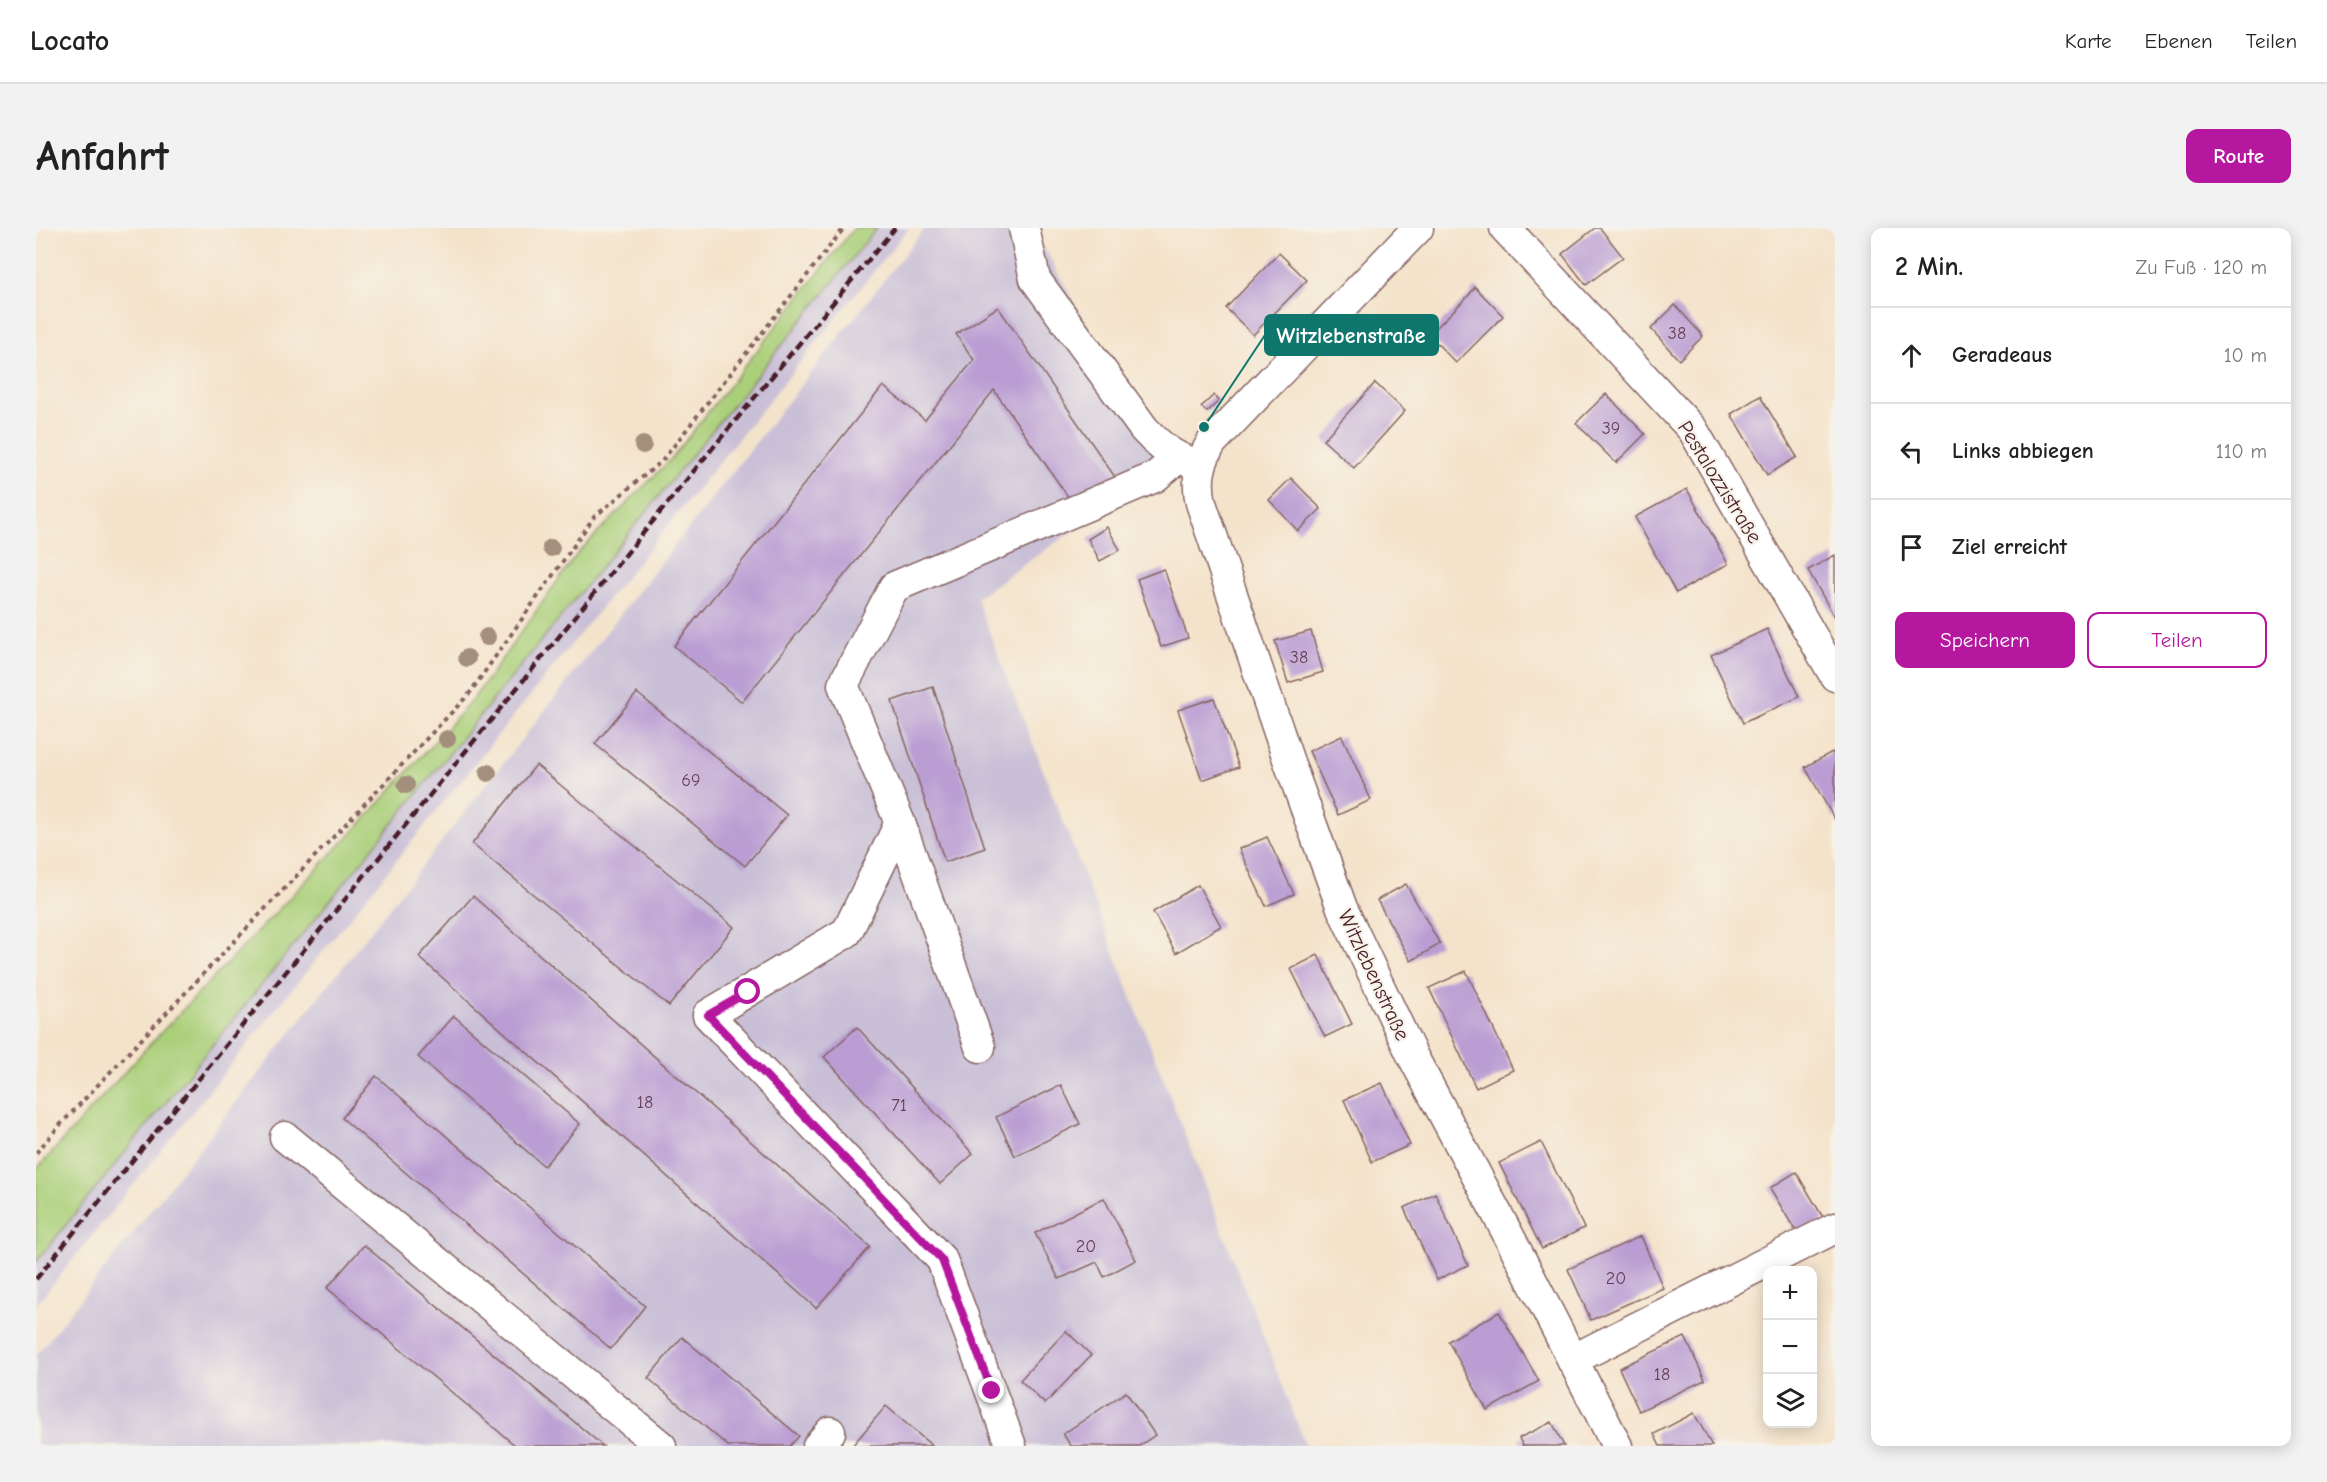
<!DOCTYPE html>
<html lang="de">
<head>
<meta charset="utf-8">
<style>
	body { margin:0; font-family:"Comic Neue",sans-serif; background:#f2f2f2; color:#222 }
	.controls { position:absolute; right:18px; bottom:18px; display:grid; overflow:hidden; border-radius:12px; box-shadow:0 3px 15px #0003 }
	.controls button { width:54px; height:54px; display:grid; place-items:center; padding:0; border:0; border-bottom:2px solid #e0e0e0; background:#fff; color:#222; font:30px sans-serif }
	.stop { position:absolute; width:18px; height:18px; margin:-14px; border:4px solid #b5179e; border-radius:50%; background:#fff }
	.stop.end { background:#b5179e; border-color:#fff; box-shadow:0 2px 6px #0008 }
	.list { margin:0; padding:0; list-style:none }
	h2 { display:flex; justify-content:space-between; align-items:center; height:78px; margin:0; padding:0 24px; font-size:26px }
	h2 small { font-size:20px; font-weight:400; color:#767676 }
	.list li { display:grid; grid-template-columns:39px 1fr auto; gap:18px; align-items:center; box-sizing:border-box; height:96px; padding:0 24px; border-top:2px solid #e0e0e0 }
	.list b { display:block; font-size:22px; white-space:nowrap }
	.list em { font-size:20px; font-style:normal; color:#767676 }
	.actions { display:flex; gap:12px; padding:18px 24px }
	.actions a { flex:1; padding:14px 0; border:2px solid #b5179e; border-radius:12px; text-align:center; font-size:21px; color:#b5179e }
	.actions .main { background:#b5179e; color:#fff }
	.icon { flex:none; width:33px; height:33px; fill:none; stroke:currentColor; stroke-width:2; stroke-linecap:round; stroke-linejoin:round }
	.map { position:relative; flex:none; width:1799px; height:1218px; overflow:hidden; border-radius:12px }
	header { display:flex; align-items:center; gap:36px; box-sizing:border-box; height:84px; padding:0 30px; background:#fff; border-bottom:2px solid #e0e0e0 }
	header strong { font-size:28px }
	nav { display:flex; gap:33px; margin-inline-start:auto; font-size:21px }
	.intro { display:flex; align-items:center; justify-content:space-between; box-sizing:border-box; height:144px; padding:0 36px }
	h1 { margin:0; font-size:42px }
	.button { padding:15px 27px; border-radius:12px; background:#b5179e; color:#fff; font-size:21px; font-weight:700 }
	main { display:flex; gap:36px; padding:0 36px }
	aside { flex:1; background:#fff; border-radius:12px; box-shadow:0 3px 15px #0003 }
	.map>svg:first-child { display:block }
</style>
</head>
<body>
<header>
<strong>Locato</strong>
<nav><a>Karte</a><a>Ebenen</a><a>Teilen</a></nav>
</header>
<div class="intro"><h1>Anfahrt</h1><a class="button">Route</a></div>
<main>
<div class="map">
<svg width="1799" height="1218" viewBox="0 0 1799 1218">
	<rect width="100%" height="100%" fill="#f7f3e8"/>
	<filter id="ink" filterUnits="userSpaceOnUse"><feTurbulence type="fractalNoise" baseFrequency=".0167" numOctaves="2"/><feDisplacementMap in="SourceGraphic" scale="12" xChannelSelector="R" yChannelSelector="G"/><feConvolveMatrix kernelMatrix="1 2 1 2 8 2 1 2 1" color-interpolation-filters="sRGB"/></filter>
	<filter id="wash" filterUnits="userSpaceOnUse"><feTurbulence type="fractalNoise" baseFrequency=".008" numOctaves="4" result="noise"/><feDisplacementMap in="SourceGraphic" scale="24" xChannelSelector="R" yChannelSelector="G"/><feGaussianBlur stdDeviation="1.35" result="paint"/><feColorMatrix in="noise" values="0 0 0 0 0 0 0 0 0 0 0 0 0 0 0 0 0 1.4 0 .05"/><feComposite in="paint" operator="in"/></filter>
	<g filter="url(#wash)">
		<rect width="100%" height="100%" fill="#f4e3cb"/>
		<g fill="#c9bfd7">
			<polygon points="841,0 873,0 0,1077 0,1034"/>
			<polygon points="889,0 997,0 1108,201 1142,230 940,370 1270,1218 0,1218 0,1128"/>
		</g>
		<polygon fill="#aacf79" stroke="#7a7752" stroke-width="1.5" points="818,0 841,0 0,1034 0,942 114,816 329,591 438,470 541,326 635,231"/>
		<g id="blocks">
			<g fill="#b99dd3">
				<polygon points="1559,0 1564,0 1587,29 1550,57 1526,26"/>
				<polygon points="1243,25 1271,52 1217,107 1190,80"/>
				<polygon points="1439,59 1467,88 1420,135 1393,107 1433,67"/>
				<polygon points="1639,77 1667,108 1643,132 1615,101"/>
				<polygon points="962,79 1079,249 1037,276 958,162 706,474 638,418 847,158 889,192 938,132 920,106"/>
				<polygon points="1339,155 1369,183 1318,240 1287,212"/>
				<polygon points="1570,166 1609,206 1580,235 1540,195"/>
				<polygon points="1178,167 1183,173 1171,184 1165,179"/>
				<polygon points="1724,168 1761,229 1731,247 1695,186"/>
				<polygon points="1255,250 1285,281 1262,303 1233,272"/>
				<polygon points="1651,261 1692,336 1640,365 1599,289"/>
				<polygon points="1071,299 1084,322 1064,333 1052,311"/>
				<polygon points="1799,327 1799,390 1772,342"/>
				<polygon points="1128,341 1152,410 1125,419 1101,351"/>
				<polygon points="1731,401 1763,469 1707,495 1675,427"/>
				<polygon points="1275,403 1287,444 1252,455 1239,413"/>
				<polygon points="897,459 949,620 909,634 856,473"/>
				<polygon points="601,465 751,587 709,638 559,516"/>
				<polygon points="1178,470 1203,539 1166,552 1142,482"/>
				<polygon points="1306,508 1335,572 1302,587 1273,523"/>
				<polygon points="1796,524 1799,529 1799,592 1769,539"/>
				<polygon points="500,537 698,699 633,778 436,616"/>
				<polygon points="1231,609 1258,666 1230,678 1203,621"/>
				<polygon points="1370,656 1404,716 1375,733 1341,672"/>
				<polygon points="1162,657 1185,698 1140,725 1117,684"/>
				<polygon points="437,668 834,1019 780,1080 383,729"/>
				<polygon points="1282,727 1316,796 1289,809 1255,741"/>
				<polygon points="1430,743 1477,842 1440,860 1393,760"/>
				<polygon points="418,788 544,896 508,938 382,829"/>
				<polygon points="821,799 937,926 904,956 788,829"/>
				<polygon points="340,848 609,1078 575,1121 306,890"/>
				<polygon points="1346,855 1374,917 1336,934 1308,872"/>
				<polygon points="1025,857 1044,896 979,928 960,889"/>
				<polygon points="1505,914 1548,1000 1506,1021 1463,935"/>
				<polygon points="1760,944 1788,991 1762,1007 1734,960"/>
				<polygon points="1399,965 1432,1037 1401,1052 1368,980"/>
				<polygon points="1068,970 1100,1032 1068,1049 1061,1034 1023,1051 999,1005"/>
				<polygon points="1605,1008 1627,1060 1555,1092 1532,1041"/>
				<polygon points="328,1017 567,1218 480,1218 291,1060"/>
				<polygon points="1463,1084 1503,1153 1451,1182 1412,1113"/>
				<polygon points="1030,1103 1055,1127 1009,1176 984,1152"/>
				<polygon points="646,1109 763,1208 754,1218 692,1218 612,1150"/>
				<polygon points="1649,1109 1669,1152 1603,1183 1583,1140"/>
				<polygon points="1090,1164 1119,1207 1103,1218 1035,1218 1027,1206"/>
				<polygon points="850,1178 896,1218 816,1218"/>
				<polygon points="1658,1185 1676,1218 1624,1218 1618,1206"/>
				<polygon points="1516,1194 1528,1218 1487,1218 1483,1210"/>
			</g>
		</g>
	</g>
	<g filter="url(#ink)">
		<use href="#blocks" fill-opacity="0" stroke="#866463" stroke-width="1.5"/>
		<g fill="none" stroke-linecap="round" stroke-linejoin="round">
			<g stroke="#866463" stroke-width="33">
				<g id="minor">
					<path d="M988 0 999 51 1108 201C1124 218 1136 229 1158 235"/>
					<path d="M1382 0 1176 214C1163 235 1160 252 1165 275L1253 534 1306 680 1376 827 1474 1010 1581 1218"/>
					<polyline points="1469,0 1657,202 1799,448"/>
					<polyline points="864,595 811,704 672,787 906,1032 975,1218"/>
					<polyline points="944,819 864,595 807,457 858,359 1119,249 1142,230"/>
					<polyline points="249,909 625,1218"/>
					<polyline points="1536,1132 1799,1000"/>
					<polyline points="782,1218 794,1204"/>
				</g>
			</g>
			<polyline stroke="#866463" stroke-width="4" stroke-dasharray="4.5 4.5" stroke-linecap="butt" points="0,925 24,897 433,466 558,289 626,233 808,0"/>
			<use href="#minor" stroke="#fff" stroke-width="30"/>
			<polyline stroke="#4a1f2b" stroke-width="4.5" stroke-dasharray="9 4.5" stroke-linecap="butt" points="0,1051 661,239 859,0"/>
		</g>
		<g fill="#a48f7d">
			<circle cx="607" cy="217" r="9"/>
			<circle cx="515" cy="320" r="9"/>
			<circle cx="451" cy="409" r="9"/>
			<circle cx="431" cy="430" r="9"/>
			<circle cx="411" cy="511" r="9"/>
			<circle cx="452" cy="545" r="9"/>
			<circle cx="370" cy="557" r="9"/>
		</g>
	</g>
	<g fill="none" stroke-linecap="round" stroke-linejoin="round" filter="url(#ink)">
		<polyline stroke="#b5179e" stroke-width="8" points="712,764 672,787 906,1032 956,1163"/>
	</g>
	<g text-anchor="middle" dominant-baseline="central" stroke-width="4.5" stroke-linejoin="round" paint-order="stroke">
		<g font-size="18" fill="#663e55">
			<text x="1641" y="105">38</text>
			<text x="1575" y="200">39</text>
			<text x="1263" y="429">38</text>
			<text x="655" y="552">69</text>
			<text x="609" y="874">18</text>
			<text x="863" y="877">71</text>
			<text x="1050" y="1018">20</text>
			<text x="1580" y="1050">20</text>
			<text x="1626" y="1146">18</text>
		</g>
		<g font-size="21" fill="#4a1f2b" stroke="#f7f3e8">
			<text transform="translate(1684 254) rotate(58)">Pestalozzistraße</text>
			<text transform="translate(1338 747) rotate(65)">Witzlebenstraße</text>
		</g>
	</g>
	<path fill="none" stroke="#0f766e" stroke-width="2" d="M1168 199L1229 107"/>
	<circle fill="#0f766e" stroke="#f7f3e8" stroke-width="2" cx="1168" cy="199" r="6"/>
	<rect fill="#0f766e" stroke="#0f766e" stroke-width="2" x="1229" y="87" width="173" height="40" rx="6"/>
	<g font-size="22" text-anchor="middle" font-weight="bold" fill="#fff">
		<text x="1315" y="115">Witzlebenstraße</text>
	</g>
</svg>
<div class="controls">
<button>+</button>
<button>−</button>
<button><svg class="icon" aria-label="layers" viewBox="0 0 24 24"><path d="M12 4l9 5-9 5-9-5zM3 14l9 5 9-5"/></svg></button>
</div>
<div class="stop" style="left:712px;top:764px"></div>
<div class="stop end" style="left:956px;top:1163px"></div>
</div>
<aside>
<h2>2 Min.<small>Zu Fuß · 120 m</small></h2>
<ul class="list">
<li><svg class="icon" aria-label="ahead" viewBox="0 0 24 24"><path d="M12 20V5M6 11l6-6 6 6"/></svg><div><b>Geradeaus</b></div><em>10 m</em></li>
<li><svg class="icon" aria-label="left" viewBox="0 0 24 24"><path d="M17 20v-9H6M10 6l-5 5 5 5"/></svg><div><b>Links abbiegen</b></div><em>110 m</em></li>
<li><svg class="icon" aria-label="arrive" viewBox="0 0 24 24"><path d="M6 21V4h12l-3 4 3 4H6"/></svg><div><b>Ziel erreicht</b></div></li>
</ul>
<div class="actions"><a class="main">Speichern</a><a>Teilen</a></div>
</aside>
</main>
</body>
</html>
